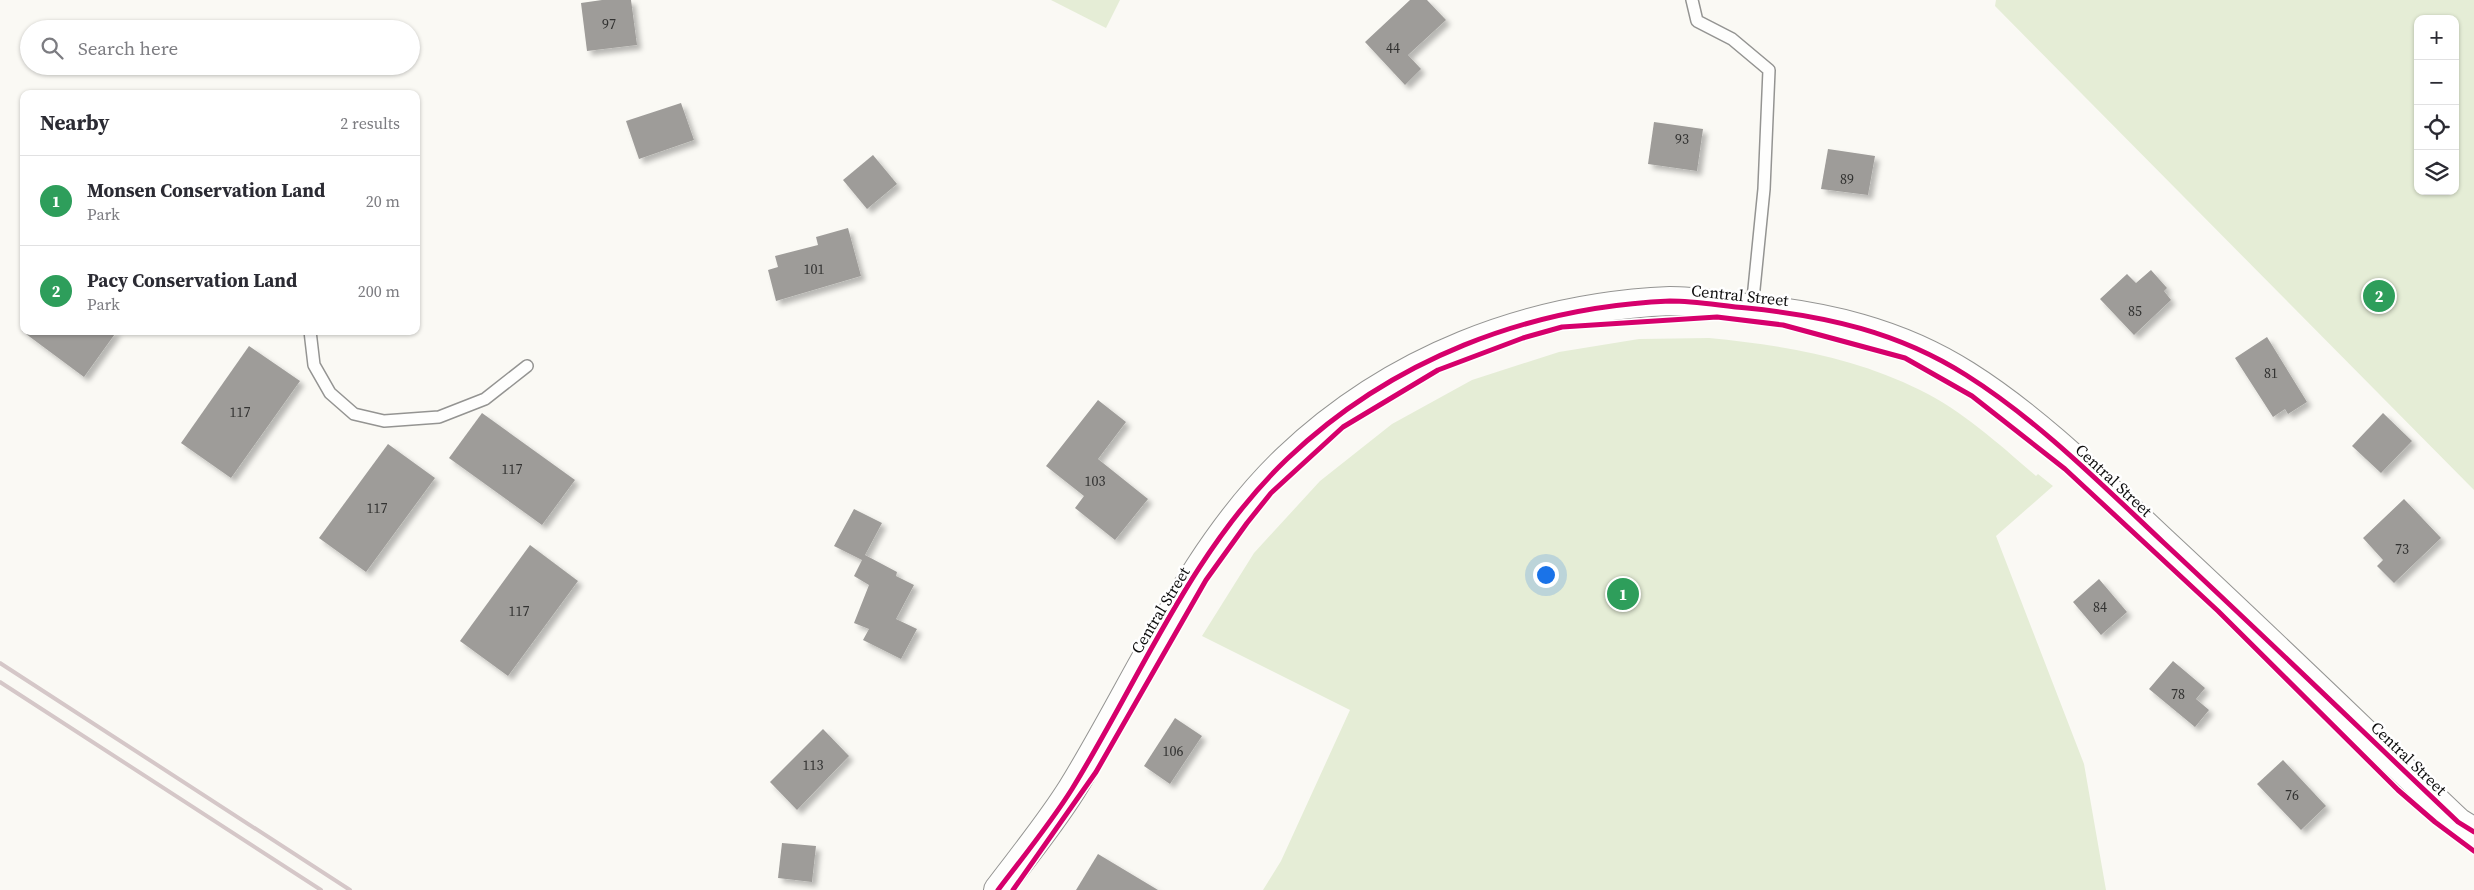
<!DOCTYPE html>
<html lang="en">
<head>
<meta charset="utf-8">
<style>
	body { margin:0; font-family:"Source Serif 4",serif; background:#f2f2f3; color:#2b2b33 }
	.controls { position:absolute; right:15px; top:15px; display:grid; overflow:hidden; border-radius:10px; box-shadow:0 1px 4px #0004 }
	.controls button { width:45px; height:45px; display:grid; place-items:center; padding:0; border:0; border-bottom:1px solid #e1e1e2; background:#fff; color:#2b2b33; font:25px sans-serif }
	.you { position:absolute; left:1545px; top:574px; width:18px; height:18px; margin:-12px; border:4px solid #fff; border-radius:50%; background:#1a73e8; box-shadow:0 0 0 8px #1a73e833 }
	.badge { display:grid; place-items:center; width:32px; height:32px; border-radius:50%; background:#b45309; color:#fff; font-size:16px; font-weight:700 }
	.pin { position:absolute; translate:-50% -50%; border:2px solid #fff; box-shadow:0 1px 5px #0006 }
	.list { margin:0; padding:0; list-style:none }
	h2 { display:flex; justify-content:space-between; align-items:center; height:65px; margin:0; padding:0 20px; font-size:21px }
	h2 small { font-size:16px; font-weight:400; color:#7c7c81 }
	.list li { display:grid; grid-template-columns:32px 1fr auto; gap:15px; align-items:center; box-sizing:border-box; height:90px; padding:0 20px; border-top:1px solid #e1e1e2 }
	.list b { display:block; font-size:19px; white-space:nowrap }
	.list p { margin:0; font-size:16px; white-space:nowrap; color:#7c7c81 }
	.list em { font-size:16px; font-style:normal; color:#7c7c81 }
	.icon { flex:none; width:28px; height:28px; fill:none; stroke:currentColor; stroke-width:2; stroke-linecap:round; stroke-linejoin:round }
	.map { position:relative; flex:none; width:2474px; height:890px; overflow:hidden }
	.search { position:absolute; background:#fff; box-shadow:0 1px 4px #0004; left:20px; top:20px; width:400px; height:55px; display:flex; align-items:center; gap:12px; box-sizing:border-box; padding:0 18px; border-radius:28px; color:#7c7c81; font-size:19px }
	.panel { position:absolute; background:#fff; box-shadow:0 1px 4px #0004; left:20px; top:90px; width:400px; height:245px; border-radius:10px }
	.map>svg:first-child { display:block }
</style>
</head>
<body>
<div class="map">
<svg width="2474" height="890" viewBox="0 0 2474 890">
	<defs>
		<filter id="shadow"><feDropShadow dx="4.5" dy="4.5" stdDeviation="2.5" flood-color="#0004"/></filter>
	</defs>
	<rect width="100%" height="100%" fill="#faf9f4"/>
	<g fill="#e5edd6" fill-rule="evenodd">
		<polygon points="1051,0 1120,0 1106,28"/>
		<path d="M1996 0H2474V490L1995 6ZM2418 19H2455V191H2418Z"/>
		<path d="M1709 338C1781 345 1854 357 1920 390 1963 411 2000 445 2036 476L2038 474 2053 486 1996 536 2084 764 2106 890H1263L1281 861 1350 710 1202 636 1254 553 1320 481 1392 424 1472 380 1559 352 1639 339Z"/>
	</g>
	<g fill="#9e9c99" filter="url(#shadow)">
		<polygon points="602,0 631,0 637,45 587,51 581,3"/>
		<polygon points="1410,0 1427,0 1446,20 1408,55 1421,69 1405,85 1365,42"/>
		<polygon points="681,103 694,140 639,159 626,121"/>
		<polygon points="1654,122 1703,129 1697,171 1648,164"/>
		<polygon points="1828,149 1875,156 1868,195 1821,189"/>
		<polygon points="873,155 897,184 867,209 843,180"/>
		<polygon points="848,228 861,276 776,301 768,270 778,267 775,256 818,245 816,237"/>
		<polygon points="2151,270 2167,288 2164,291 2171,300 2134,335 2100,299 2127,274 2136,283"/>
		<polygon points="22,331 117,331 84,377"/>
		<polygon points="2267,337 2307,402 2288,414 2285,409 2273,417 2235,358"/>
		<polygon points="249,346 300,381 231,478 181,443"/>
		<polygon points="1098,400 1126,422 1098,459 1148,499 1115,540 1075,508 1084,496 1046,466"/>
		<polygon points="482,413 575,480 542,525 449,458"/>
		<polygon points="2383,413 2412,441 2381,473 2352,446"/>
		<polygon points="388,444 435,478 366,572 319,538"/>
		<polygon points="2404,499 2441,538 2394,583 2377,566 2383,560 2363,538"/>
		<polygon points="854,509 882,523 865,555 897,572 896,576 914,585 896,619 917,629 901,659 863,640 869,629 854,623 869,585 854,576 862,560 834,546"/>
		<polygon points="530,545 578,581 508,676 460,641"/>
		<polygon points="2099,579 2127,612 2101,635 2073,602"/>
		<polygon points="2173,661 2205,688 2196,699 2209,710 2195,727 2149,689"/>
		<polygon points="1175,718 1202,736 1170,784 1144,766"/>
		<polygon points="823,729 849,756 797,810 770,782"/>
		<polygon points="2283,760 2326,806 2301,830 2257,784"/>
		<polygon points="782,843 816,846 812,882 778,878"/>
		<polygon points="1098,854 1158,890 1076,890"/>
	</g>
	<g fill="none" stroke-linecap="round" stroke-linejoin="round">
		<g stroke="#949492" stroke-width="14">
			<g id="service">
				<polyline points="1692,0 1697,21 1732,39 1769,70 1764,189 1752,309"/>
				<polyline points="310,331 314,365 330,393 354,414 384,421 439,417 485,399 527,366"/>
			</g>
		</g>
		<g stroke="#949492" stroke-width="30">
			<path id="tertiary" d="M998 890C1023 857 1050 824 1072 789 1141 677 1191 551 1287 459 1391 360 1527 307 1670 301 1696 301 1722 306 1747 308 1826 316 1898 332 1966 375 2039 421 2102 485 2164 543 2263 635 2360 729 2458 822L2474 832"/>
		</g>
		<use href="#service" stroke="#fefefd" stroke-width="11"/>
		<use href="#tertiary" stroke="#fefefd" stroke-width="28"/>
		<g stroke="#d5c7c8" stroke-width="4">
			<polyline points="0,663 350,890"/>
			<polyline points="0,682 321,890"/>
		</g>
		<g stroke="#fff" stroke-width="8">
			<g id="cycleway">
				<path d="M998 890C1023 857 1050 824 1072 789 1141 677 1191 551 1287 459 1391 360 1527 307 1670 301 1696 301 1722 306 1747 308 1826 316 1898 332 1966 375 2039 421 2102 485 2164 543 2263 635 2360 729 2458 822L2474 832"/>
				<polyline points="1013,890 1096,772 1206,580 1247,523 1271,493 1343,427 1438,370 1523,338 1562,327 1717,317 1783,325 1905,358 1972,396 2065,469 2218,611 2398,790 2435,822 2474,851"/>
			</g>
		</g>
		<use href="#cycleway" stroke="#d6006c" stroke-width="5"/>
	</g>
	<g text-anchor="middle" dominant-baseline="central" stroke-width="5" stroke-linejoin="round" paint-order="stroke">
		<g font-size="14" fill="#323231">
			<text x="609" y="24">97</text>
			<text x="1393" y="48">44</text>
			<text x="1682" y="139">93</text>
			<text x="1847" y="179">89</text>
			<text x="814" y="269">101</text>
			<text x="2135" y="311">85</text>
			<text x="2271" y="373">81</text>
			<text x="240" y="412">117</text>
			<text x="512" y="469">117</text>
			<text x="1095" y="481">103</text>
			<text x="377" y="508">117</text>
			<text x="2402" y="549">73</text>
			<text x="2100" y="607">84</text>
			<text x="519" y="611">117</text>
			<text x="2178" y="694">78</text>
			<text x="1173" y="751">106</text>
			<text x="813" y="765">113</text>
			<text x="2292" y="795">76</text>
		</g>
		<g font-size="16" fill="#0e0e0e" stroke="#fff">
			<text transform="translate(1740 295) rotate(6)">Central Street</text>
			<text transform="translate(2114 480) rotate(43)">Central Street</text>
			<text transform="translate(1160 610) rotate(-59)">Central Street</text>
			<text transform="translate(2409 758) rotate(44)">Central Street</text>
		</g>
	</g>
</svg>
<div class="controls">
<button>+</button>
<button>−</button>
<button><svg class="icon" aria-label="locate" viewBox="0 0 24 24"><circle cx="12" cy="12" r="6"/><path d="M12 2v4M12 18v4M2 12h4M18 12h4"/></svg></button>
<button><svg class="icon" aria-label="layers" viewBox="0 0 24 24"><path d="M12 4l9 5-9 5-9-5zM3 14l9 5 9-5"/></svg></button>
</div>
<div class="you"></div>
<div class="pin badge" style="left:1623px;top:594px;background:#2e9e5b">1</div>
<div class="pin badge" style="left:2379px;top:296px;background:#2e9e5b">2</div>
<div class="search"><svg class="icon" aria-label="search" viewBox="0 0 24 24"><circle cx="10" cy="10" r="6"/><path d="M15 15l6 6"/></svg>Search here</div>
<section class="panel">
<h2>Nearby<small>2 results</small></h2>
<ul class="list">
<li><span class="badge" style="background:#2e9e5b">1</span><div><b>Monsen Conservation Land</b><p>Park</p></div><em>20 m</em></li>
<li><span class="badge" style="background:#2e9e5b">2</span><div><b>Pacy Conservation Land</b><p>Park</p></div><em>200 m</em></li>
</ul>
</section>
</div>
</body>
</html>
